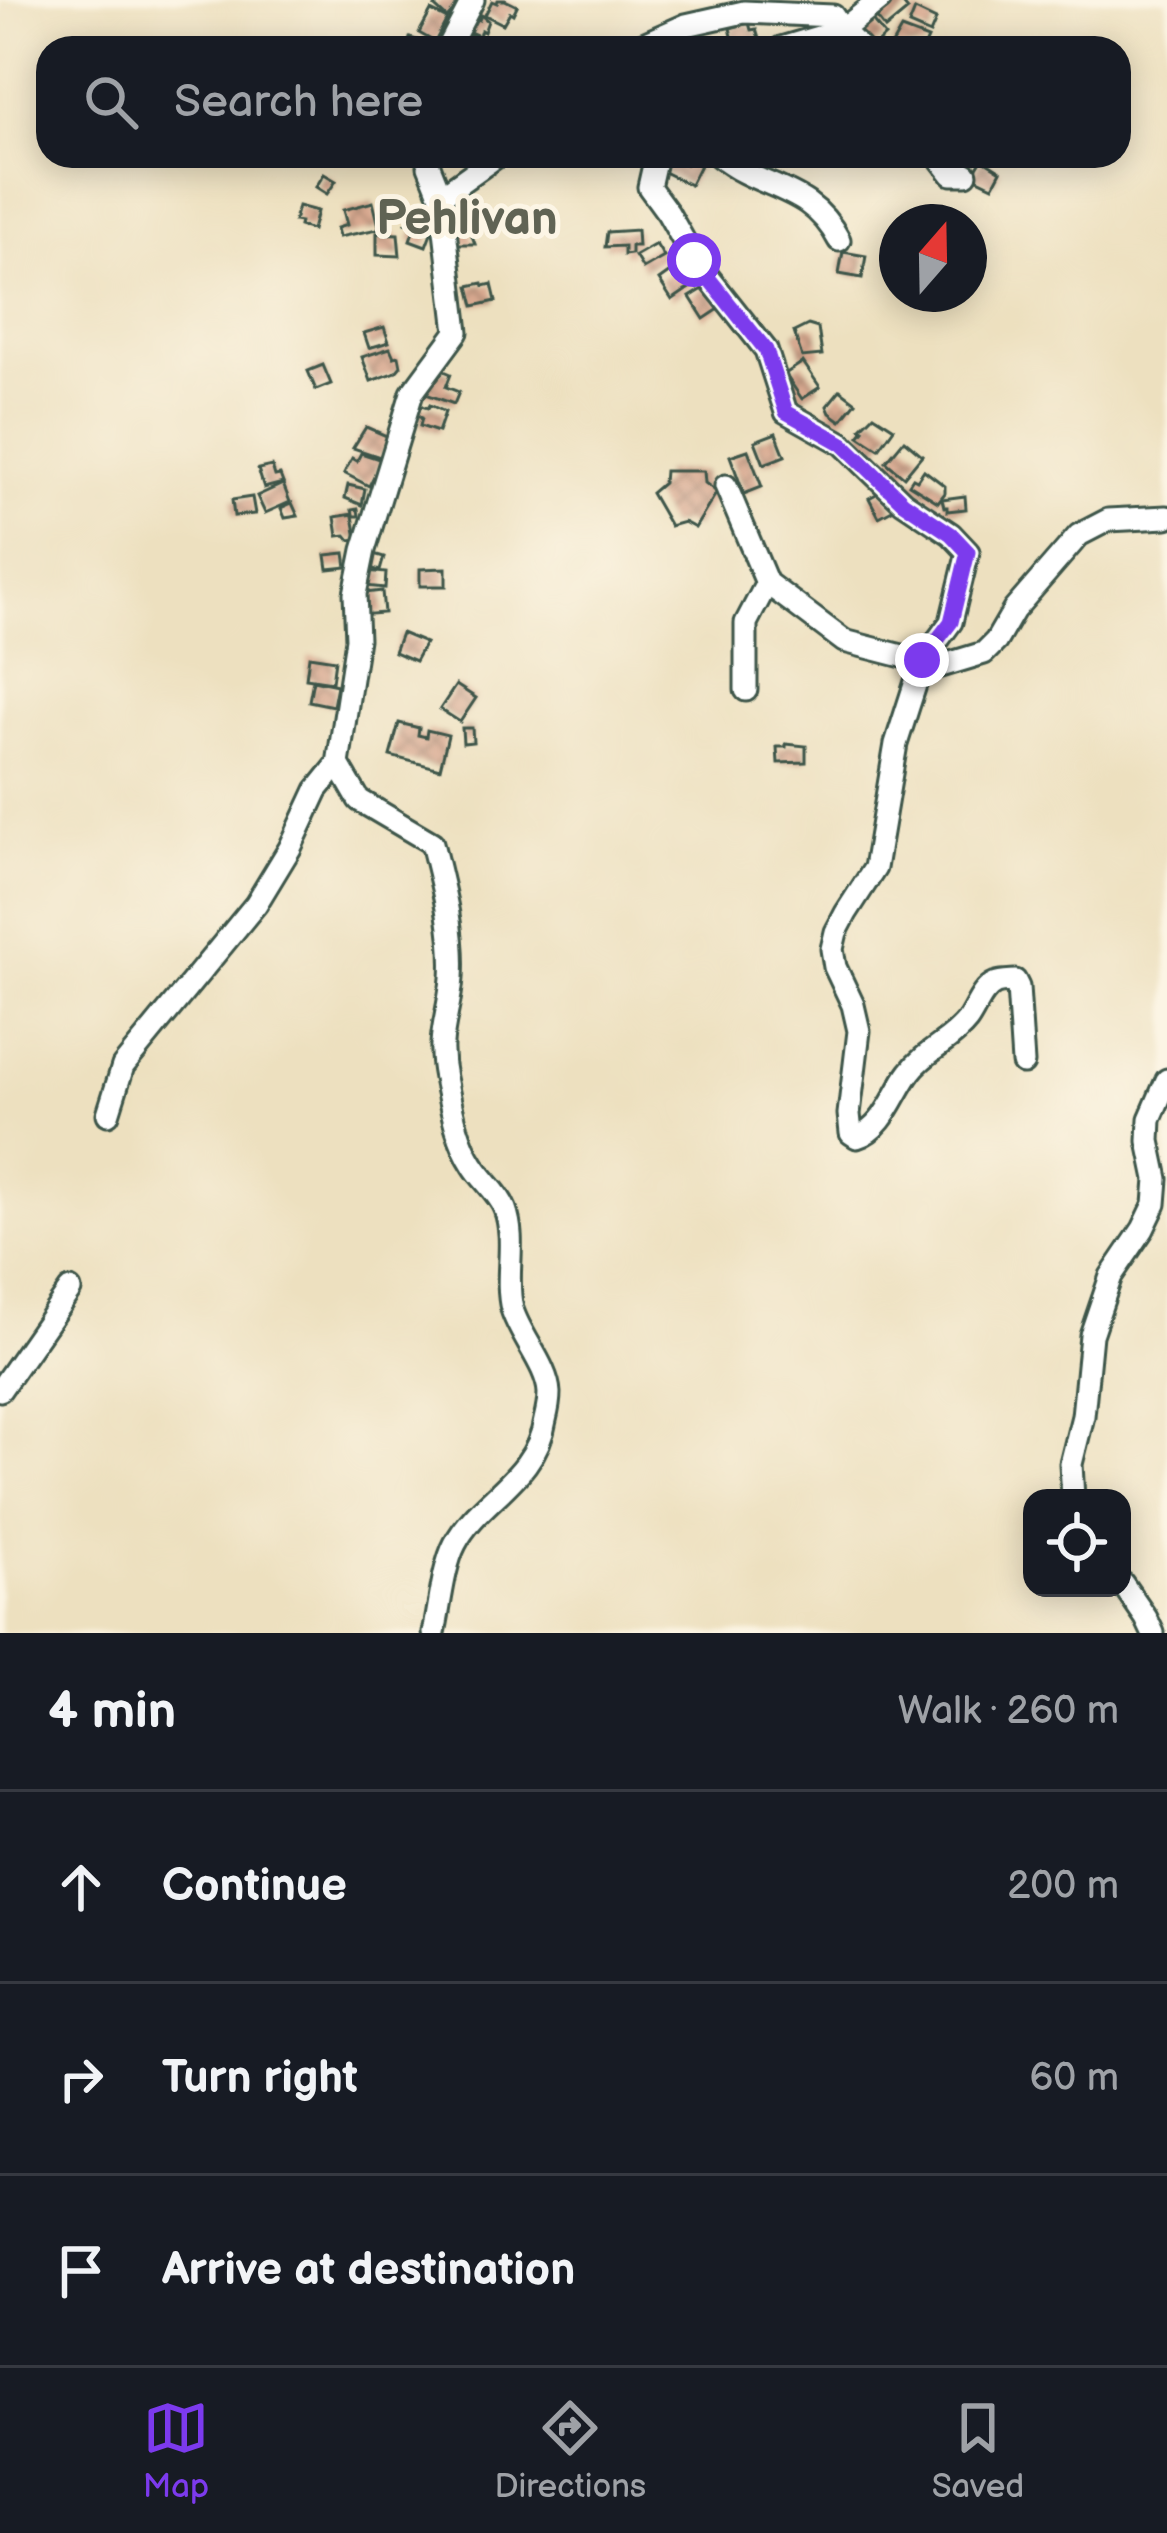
<!DOCTYPE html>
<html lang="en">
<head>
<meta charset="utf-8">
<style>
	body { margin:0; font-family:"Balsamiq Sans",sans-serif; background:#242831; color:#f1f3f6 }
	.controls { position:absolute; right:36px; bottom:36px; display:grid; overflow:hidden; border-radius:24px; box-shadow:0 6px 30px #0003 }
	.controls button { width:108px; height:108px; display:grid; place-items:center; padding:0; border:0; border-bottom:3px solid #363941; background:#171b24; color:#f1f3f6; font:60px sans-serif }
	.compass { position:absolute; left:879px; top:204px; width:108px; height:108px; border-radius:50%; background:#171b24; box-shadow:0 6px 30px #0003; rotate:20deg }
	.stop { position:absolute; width:36px; height:36px; margin:-27px; border:9px solid #7c3aed; border-radius:50%; background:#fff }
	.stop.end { background:#7c3aed; border-color:#fff; box-shadow:0 3px 12px #0008 }
	.list { margin:0; padding:0; list-style:none }
	h2 { display:flex; justify-content:space-between; align-items:center; height:156px; margin:0; padding:0 48px; font-size:51px }
	h2 small { font-size:39px; font-weight:400; color:#9ea1a6 }
	.list li { display:grid; grid-template-columns:78px 1fr auto; gap:36px; align-items:center; box-sizing:border-box; height:192px; padding:0 48px; border-top:3px solid #363941 }
	.list b { display:block; font-size:45px; white-space:nowrap }
	.list em { font-size:39px; font-style:normal; color:#9ea1a6 }
	.icon { flex:none; width:66px; height:66px; fill:none; stroke:currentColor; stroke-width:2; stroke-linecap:round; stroke-linejoin:round }
	.map { position:relative; flex:none; width:1167px; height:1633px; overflow:hidden }
	.search { position:absolute; background:#171b24; box-shadow:0 6px 30px #0003; left:36px; right:36px; top:36px; height:132px; display:flex; align-items:center; gap:30px; box-sizing:border-box; padding:0 42px; border-radius:36px; color:#9ea1a6; font-size:45px }
	.sheet { height:732px; background:#171b24 }
	nav { display:flex; justify-content:space-around; align-items:center; box-sizing:border-box; height:168px; border-top:3px solid #363941; background:#171b24; font-size:33px; color:#9ea1a6 }
	nav a { display:grid; justify-items:center; gap:6px }
	nav .on { color:#7c3aed }
	.map>svg:first-child { display:block }
</style>
</head>
<body>
<div class="map">
<svg width="1167" height="1633" viewBox="0 0 1167 1633">
	<defs>
		<pattern id="building-cross-hatch" width="8" height="8" patternUnits="userSpaceOnUse" patternTransform="scale(3)"><rect width="8" height="8" fill="#d8a990"/><path d="M0 0l8 8M0 8l8-8" fill="none" stroke="#af8b76"/></pattern>
	</defs>
	<rect width="100%" height="100%" fill="#fcf5e5"/>
	<filter id="ink" filterUnits="userSpaceOnUse"><feTurbulence type="fractalNoise" baseFrequency=".00833" numOctaves="2"/><feDisplacementMap in="SourceGraphic" scale="24" xChannelSelector="R" yChannelSelector="G"/><feConvolveMatrix kernelMatrix="1 2 1 2 8 2 1 2 1" color-interpolation-filters="sRGB"/></filter>
	<filter id="wash" filterUnits="userSpaceOnUse"><feTurbulence type="fractalNoise" baseFrequency=".004" numOctaves="4" result="noise"/><feDisplacementMap in="SourceGraphic" scale="48" xChannelSelector="R" yChannelSelector="G"/><feGaussianBlur stdDeviation="2.7" result="paint"/><feColorMatrix in="noise" values="0 0 0 0 0 0 0 0 0 0 0 0 0 0 0 0 0 1.4 0 .05"/><feComposite in="paint" operator="in"/></filter>
	<g filter="url(#wash)">
		<rect width="100%" height="100%" fill="#ede0bf"/>
		<g id="blocks">
			<g fill="url(#building-cross-hatch)">
				<polygon points="441,0 463,0 447,18 435,7"/>
				<polygon points="498,0 505,0 517,6 513,14 510,12 503,24 485,15 492,1 497,3"/>
				<polygon points="895,0 900,0 908,10 885,29 875,16"/>
				<polygon points="915,10 936,20 930,34 909,25"/>
				<polygon points="431,11 447,19 435,42 419,33"/>
				<polygon points="467,15 479,20 481,15 488,21 484,32 481,30 479,36 462,29"/>
				<polygon points="869,17 885,36 872,48 864,48 851,33"/>
				<polygon points="749,23 751,30 756,29 759,39 754,40 755,45 735,48 730,28"/>
				<polygon points="901,29 928,39 924,48 901,48 892,45"/>
				<polygon points="459,31 479,38 476,48 452,45"/>
				<polygon points="410,38 440,47 439,48 407,48"/>
				<polygon points="669,157 686,164 688,160 700,165 690,185 664,172"/>
				<polygon points="982,159 1001,171 993,186 972,176"/>
				<polygon points="324,174 336,181 327,194 316,187"/>
				<polygon points="373,202 379,226 378,229 339,237 337,228 347,225 343,210"/>
				<polygon points="447,203 460,203 475,244 449,244"/>
				<polygon points="298,206 317,211 312,230 299,226 300,222 294,221"/>
				<polygon points="421,212 429,215 429,222 434,225 426,246 410,240 415,226 408,223 416,222"/>
				<polygon points="637,230 638,246 631,246 631,254 624,255 624,246 605,247 607,232"/>
				<polygon points="377,233 398,234 400,256 377,255"/>
				<polygon points="656,244 664,257 643,269 635,256"/>
				<polygon points="843,252 866,256 862,278 839,274"/>
				<polygon points="685,255 701,280 672,300 659,280 677,267 674,262"/>
				<polygon points="483,283 484,286 492,284 496,301 474,306 469,286"/>
				<polygon points="708,286 722,307 704,319 690,297"/>
				<polygon points="808,325 818,328 822,355 802,357 794,332"/>
				<polygon points="384,327 389,342 369,348 364,333"/>
				<polygon points="390,348 394,357 399,356 401,366 396,372 371,381 362,357"/>
				<polygon points="803,362 820,387 802,399 785,374"/>
				<polygon points="323,365 331,384 316,390 308,371"/>
				<polygon points="435,367 451,374 446,387 459,392 454,404 423,393"/>
				<polygon points="840,390 856,402 841,421 830,413 827,406"/>
				<polygon points="430,405 445,412 438,432 420,426 422,418 417,416 421,406 428,408"/>
				<polygon points="874,415 894,428 879,449 859,436 864,430 861,428"/>
				<polygon points="366,427 389,437 380,457 353,448"/>
				<polygon points="776,433 785,456 764,464 755,441"/>
				<polygon points="904,440 922,455 904,477 886,462"/>
				<polygon points="748,450 762,487 744,494 730,456"/>
				<polygon points="361,453 382,460 369,486 344,473 352,458 357,461"/>
				<polygon points="272,466 275,476 280,475 283,483 264,488 258,469"/>
				<polygon points="924,470 945,486 945,493 938,502 909,484 913,478 917,480"/>
				<polygon points="664,471 704,471 705,483 717,492 695,528 684,522 670,526 651,493 663,483"/>
				<polygon points="283,484 290,502 265,513 257,496"/>
				<polygon points="348,485 365,489 362,505 345,498"/>
				<polygon points="884,490 894,509 879,517 869,498"/>
				<polygon points="965,496 966,509 947,511 947,507 944,507 942,499"/>
				<polygon points="252,497 255,514 234,516 232,500"/>
				<polygon points="292,503 298,516 285,518 281,508"/>
				<polygon points="358,509 359,516 353,516 357,539 350,540 346,535 338,536 335,517 353,514 352,510"/>
				<polygon points="367,552 384,557 380,571 363,566"/>
				<polygon points="345,553 347,567 328,569 326,555"/>
				<polygon points="446,568 446,586 420,586 420,569"/>
				<polygon points="366,571 386,573 385,588 365,586"/>
				<polygon points="382,591 384,613 359,615 357,594"/>
				<polygon points="401,633 425,643 415,661 394,652"/>
				<polygon points="309,656 335,660 332,682 306,678"/>
				<polygon points="313,680 337,685 333,706 309,701"/>
				<polygon points="456,685 476,698 460,722 440,709"/>
				<polygon points="399,723 419,728 418,735 426,737 427,730 448,735 440,769 390,756"/>
				<polygon points="462,728 472,728 473,742 463,743"/>
				<polygon points="786,744 806,746 806,762 778,763 777,747 786,747"/>
			</g>
		</g>
	</g>
	<g filter="url(#ink)">
		<use href="#blocks" fill-opacity="0" stroke="#3e5549" stroke-width="3"/>
		<g fill="none" stroke-linecap="round" stroke-linejoin="round">
			<g stroke="#3e5549" stroke-width="27">
				<g id="minor">
					<polyline points="448,48 473,0"/>
					<polyline points="634,48 686,25 744,12 833,16 842,30 860,48"/>
					<polyline points="781,48 842,30 880,0"/>
					<path d="M656 156 649 187 668 213 694 259 766 350 786 412 843 444 903 502 951 534 968 552 951 622 923 660 896 744 875 868 846 913 836 932 832 949 835 967 853 1005 859 1031 849 1114 851 1133 857 1137C884 1129 894 1093 910 1072 925 1051 951 1042 967 1021 976 1009 981 989 996 983 997 982 1013 981 1015 981L1018 987 1023 1063"/>
					<path d="M719 156C762 191 810 184 839 240"/>
					<polyline points="938,156 952,174 966,174"/>
					<polyline points="441,196 497,156"/>
					<polyline points="726,486 767,583 844,641 941,666 984,653 996,641 1014,610 1079,535 1108,520 1167,517"/>
					<polyline points="746,690 746,623 767,583"/>
					<path d="M338 764 359 800 432 843C443 887 455 932 452 978 449 1018 436 1035 445 1078 451 1106 457 1141 473 1165 482 1180 499 1193 505 1209 517 1242 504 1276 512 1309 520 1336 548 1367 549 1393 549 1401 547 1412 545 1420 536 1479 478 1499 455 1544 443 1567 440 1607 434 1633"/>
					<polyline points="108,1114 123,1066 256,904 290,848 317,790 338,764 357,639 355,594 364,550 412,393 457,332 441,196 429,166 429,156"/>
					<polyline points="0,1390 70,1290"/>
					<polyline points="1073,1498 1071,1464 1083,1416 1091,1335 1111,1276 1143,1229 1155,1204 1157,1179 1149,1141 1150,1119 1167,1080"/>
					<polyline points="1122,1583 1146,1618 1153,1633"/>
				</g>
			</g>
			<use href="#minor" stroke="#fff" stroke-width="21"/>
		</g>
	</g>
	<g fill="none" stroke-linecap="round" stroke-linejoin="round" filter="url(#ink)">
		<polyline stroke="#7c3aed" stroke-width="15" points="694,260 766,350 786,412 843,444 903,502 951,534 968,552 951,622 922,660"/>
	</g>
	<g text-anchor="middle" dominant-baseline="central" stroke-width="10" stroke-linejoin="round" paint-order="stroke">
		<g font-size="48" font-weight="bold" fill="#606354" stroke="#fcf5e5">
			<text x="467" y="219">Pehlivan</text>
		</g>
	</g>
</svg>
<div class="controls">
<button><svg class="icon" aria-label="locate" viewBox="0 0 24 24"><circle cx="12" cy="12" r="6"/><path d="M12 2v4M12 18v4M2 12h4M18 12h4"/></svg></button>
</div>
<svg class="compass" viewBox="-18 -18 36 36"><path d="M0-13l5 13h-10z" fill="#e53935"/><path d="M0 13l5-13h-10z" fill="#9ea1a6"/></svg>
<div class="stop" style="left:694px;top:260px"></div>
<div class="stop end" style="left:922px;top:660px"></div>
<div class="search"><svg class="icon" aria-label="search" viewBox="0 0 24 24"><circle cx="10" cy="10" r="6"/><path d="M15 15l6 6"/></svg>Search here</div>
</div>
<section class="sheet">
<h2>4 min<small>Walk · 260 m</small></h2>
<ul class="list">
<li><svg class="icon" aria-label="ahead" viewBox="0 0 24 24"><path d="M12 20V5M6 11l6-6 6 6"/></svg><div><b>Continue</b></div><em>200 m</em></li>
<li><svg class="icon" aria-label="right" viewBox="0 0 24 24"><path d="M7 20v-9h11M14 6l5 5-5 5"/></svg><div><b>Turn right</b></div><em>60 m</em></li>
<li><svg class="icon" aria-label="arrive" viewBox="0 0 24 24"><path d="M6 21V4h12l-3 4 3 4H6"/></svg><div><b>Arrive at destination</b></div></li>
</ul>
</section>
<nav>
<a class="on"><svg class="icon" aria-label="map" viewBox="0 0 24 24"><path d="M3 6l6-2 6 2 6-2v14l-6 2-6-2-6 2zM9 4v14M15 6v14"/></svg>Map</a>
<a><svg class="icon" aria-label="directions" viewBox="0 0 24 24"><path d="M12 3l9 9-9 9-9-9zM9 14v-3h6M13 9l2 2-2 2"/></svg>Directions</a>
<a><svg class="icon" aria-label="saved" viewBox="0 0 24 24"><path d="M7 4h10v16l-5-4-5 4z"/></svg>Saved</a>
</nav>
</body>
</html>
